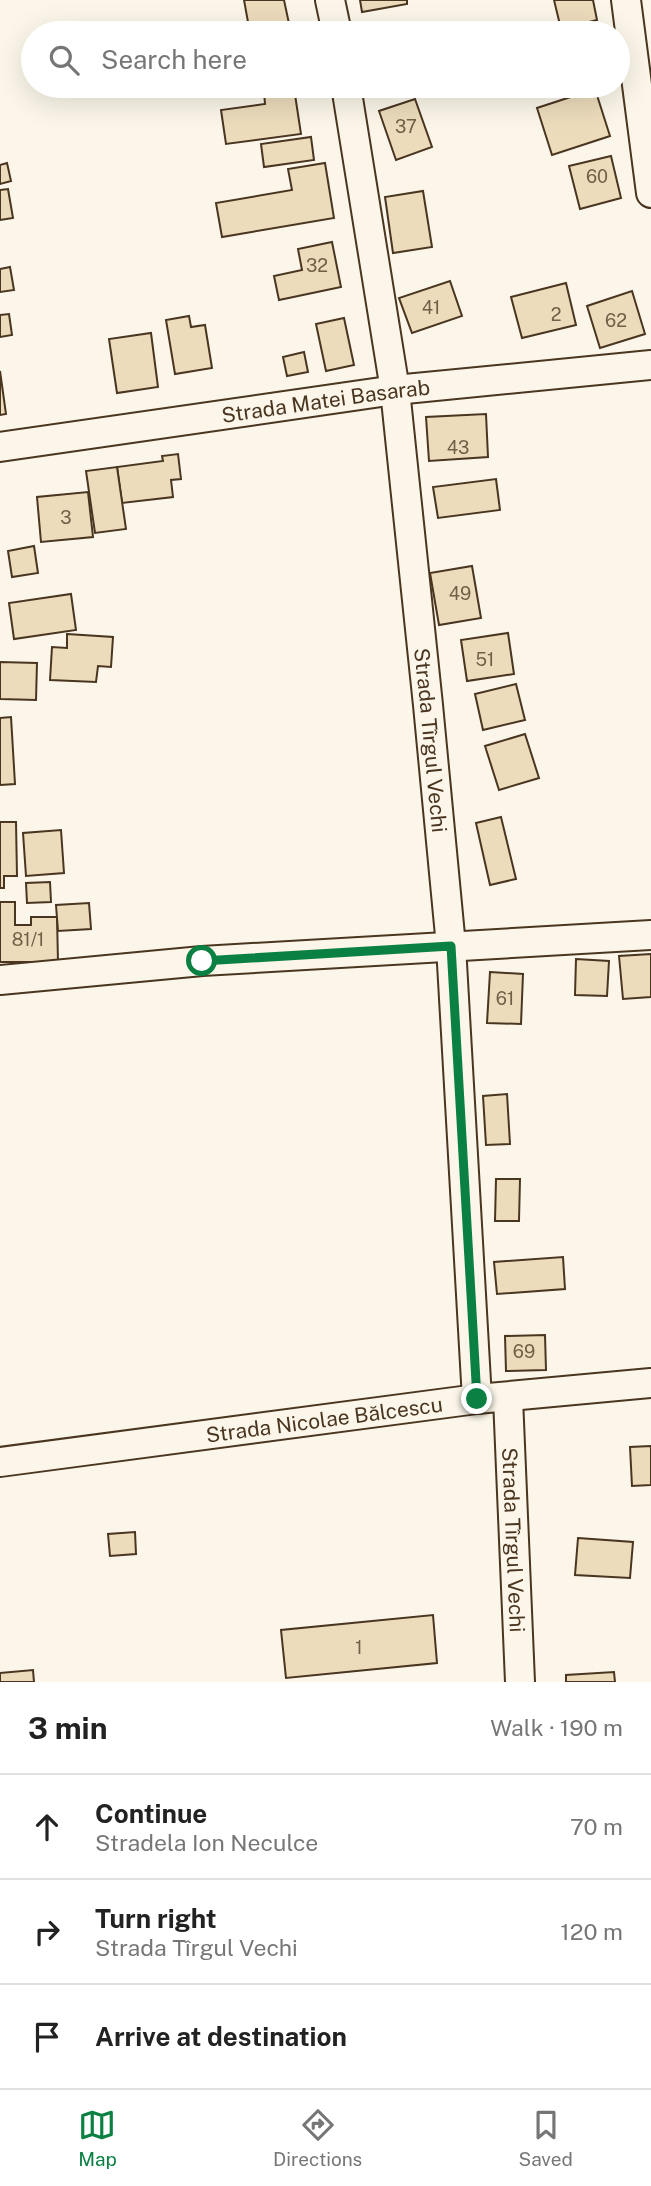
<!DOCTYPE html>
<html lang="en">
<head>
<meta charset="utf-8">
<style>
	body { margin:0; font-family:"Public Sans",sans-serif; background:#f6f6f6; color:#222 }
	.stop { position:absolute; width:21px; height:21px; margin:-16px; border:5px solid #0b8043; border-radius:50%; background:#fff }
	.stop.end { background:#0b8043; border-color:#fff; box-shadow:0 2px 7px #0008 }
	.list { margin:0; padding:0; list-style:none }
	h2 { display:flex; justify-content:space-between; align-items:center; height:91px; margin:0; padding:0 28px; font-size:30px }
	h2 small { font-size:23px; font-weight:400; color:#767676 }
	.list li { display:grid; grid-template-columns:46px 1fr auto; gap:21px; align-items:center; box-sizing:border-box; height:105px; padding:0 28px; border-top:2px solid #e0e0e0 }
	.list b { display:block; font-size:26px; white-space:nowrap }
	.list p { margin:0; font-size:23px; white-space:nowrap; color:#767676 }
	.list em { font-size:23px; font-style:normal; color:#767676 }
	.icon { flex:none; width:38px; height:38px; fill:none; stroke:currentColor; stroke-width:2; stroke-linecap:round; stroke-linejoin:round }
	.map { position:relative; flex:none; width:651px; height:1682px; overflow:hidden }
	.search { position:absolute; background:#fff; box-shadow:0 7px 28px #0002; left:21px; right:21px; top:21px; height:77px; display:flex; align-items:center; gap:18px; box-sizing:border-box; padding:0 24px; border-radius:38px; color:#767676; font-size:26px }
	.sheet { height:406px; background:#fff }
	nav { display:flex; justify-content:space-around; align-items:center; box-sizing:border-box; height:98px; border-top:2px solid #e0e0e0; background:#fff; font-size:19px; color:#767676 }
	nav a { display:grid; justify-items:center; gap:4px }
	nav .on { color:#0b8043 }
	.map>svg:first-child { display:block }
</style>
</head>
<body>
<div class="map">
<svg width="651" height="1682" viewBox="0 0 651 1682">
	<rect width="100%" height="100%" fill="#fbf6e9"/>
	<g fill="#ecdcbc" stroke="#4a3520" stroke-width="2">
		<polygon points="244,0 284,0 291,33 250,33"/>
		<polygon points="360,0 407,0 407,4 362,12"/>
		<polygon points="554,0 593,0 597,20 561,29"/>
		<polygon points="403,24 405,33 370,33 369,31"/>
		<polygon points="294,88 301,134 226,144 221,110 265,104 264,92"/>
		<polygon points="595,89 610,136 552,155 537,108"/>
		<polygon points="415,99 432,147 396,160 379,111"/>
		<polygon points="311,137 314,160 264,167 261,144"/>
		<polygon points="611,156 621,198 580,209 569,166"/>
		<polygon points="7,163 11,181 0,184 0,165"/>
		<polygon points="325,163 334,218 222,237 216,203 292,190 288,169"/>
		<polygon points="8,189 13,218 0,220 0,190"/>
		<polygon points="423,191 432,247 393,253 385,197"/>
		<polygon points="332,242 341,287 279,300 274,276 302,270 298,249"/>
		<polygon points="10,267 14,290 0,292 0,269"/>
		<polygon points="450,281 462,316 412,333 399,298"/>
		<polygon points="566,283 576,325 522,338 511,297"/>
		<polygon points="632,291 645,334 600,348 587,306"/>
		<polygon points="9,314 12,335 0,337 0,315"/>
		<polygon points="189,316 191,327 205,325 212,368 175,374 166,320"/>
		<polygon points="344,318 354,365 326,371 316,324"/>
		<polygon points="151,333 158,387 117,393 109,339"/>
		<polygon points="304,352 308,372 287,376 283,357"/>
		<polygon points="0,371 6,414 0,415"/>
		<polygon points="486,414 488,457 429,461 426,417"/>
		<polygon points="178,454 181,479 171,480 173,497 122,503 117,467 163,461 162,456"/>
		<polygon points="117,467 126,529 95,533 86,471"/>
		<polygon points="496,479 500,510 438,518 433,487"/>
		<polygon points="88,492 93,537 41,542 37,497"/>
		<polygon points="34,546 38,573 12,577 8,551"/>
		<polygon points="472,566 481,618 439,625 430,573"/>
		<polygon points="71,594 76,630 14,639 9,603"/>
		<polygon points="508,633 514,674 467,681 461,640"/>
		<polygon points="67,634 113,637 111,667 98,666 96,682 50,680 52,647 67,648"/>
		<polygon points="0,662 37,663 36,700 0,699"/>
		<polygon points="516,684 525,720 483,730 475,694"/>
		<polygon points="11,717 15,784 0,785 0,718"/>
		<polygon points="525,734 539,778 499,790 485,746"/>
		<polygon points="501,817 516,879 490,885 476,823"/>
		<polygon points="0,822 16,822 17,876 4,876 4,888 0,888"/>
		<polygon points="61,830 64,873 26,876 23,833"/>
		<polygon points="50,882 51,902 27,903 26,883"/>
		<polygon points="0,902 15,902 15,925 31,925 31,917 57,917 58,962 0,962"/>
		<polygon points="89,903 91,929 58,931 56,905"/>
		<polygon points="651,954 651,997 623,999 619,956"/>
		<polygon points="576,959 609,961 607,996 575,995"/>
		<polygon points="490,972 523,974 521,1024 487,1023"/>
		<polygon points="507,1094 510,1144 486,1145 483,1096"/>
		<polygon points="496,1179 520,1179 519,1221 495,1221"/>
		<polygon points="563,1257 565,1289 497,1294 494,1262"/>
		<polygon points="545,1335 546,1370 506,1371 505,1336"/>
		<polygon points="651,1446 651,1485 632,1486 630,1447"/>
		<polygon points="135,1532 136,1554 110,1556 108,1534"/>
		<polygon points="578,1538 633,1542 630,1578 575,1575"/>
		<polygon points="433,1615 437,1663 286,1678 281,1630"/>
		<polygon points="33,1670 34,1682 0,1682 0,1673"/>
		<polygon points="614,1672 615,1682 566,1682 566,1675"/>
	</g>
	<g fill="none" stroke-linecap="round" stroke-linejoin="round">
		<g stroke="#4a3520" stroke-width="32">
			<g id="minor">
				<polyline points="330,0 337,33"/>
				<polyline points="626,0 651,193"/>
				<path id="s1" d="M346 86 395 390 428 705 451 946 477 1399"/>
				<path id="s2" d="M0 447 395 390 651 365"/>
				<polyline points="0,980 202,961 651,935"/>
				<path id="s3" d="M508 1398 520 1682"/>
				<path id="s4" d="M0 1462 477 1399 651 1383"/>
			</g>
		</g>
		<use href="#minor" stroke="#fbf6e9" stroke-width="28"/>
	</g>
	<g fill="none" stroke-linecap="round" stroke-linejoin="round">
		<polyline stroke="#0b8043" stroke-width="9" points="202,961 451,946 477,1399"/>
	</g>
	<g text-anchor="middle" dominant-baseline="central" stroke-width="5" stroke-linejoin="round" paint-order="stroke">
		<g font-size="18" fill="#725f47">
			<text x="406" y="126">37</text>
			<text x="597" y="176">60</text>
			<text x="317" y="265">32</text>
			<text x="431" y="307">41</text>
			<text x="556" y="314">2</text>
			<text x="616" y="320">62</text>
			<text x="458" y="447">43</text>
			<text x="66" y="517">3</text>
			<text x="460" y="593">49</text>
			<text x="485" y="659">51</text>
			<text x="28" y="939">81/1</text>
			<text x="505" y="998">61</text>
			<text x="524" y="1351">69</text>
			<text x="359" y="1647">1</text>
		</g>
		<g font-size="21" fill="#4a3520" stroke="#fbf6e9">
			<text stroke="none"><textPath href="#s2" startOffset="329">Strada Matei Basarab</textPath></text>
			<text stroke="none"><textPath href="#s1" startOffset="660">Strada Tîrgul Vechi</textPath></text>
			<text stroke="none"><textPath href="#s4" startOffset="327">Strada Nicolae Bălcescu</textPath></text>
			<text stroke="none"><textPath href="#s3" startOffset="142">Strada Tîrgul Vechi</textPath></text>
		</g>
	</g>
</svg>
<div class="stop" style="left:202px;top:961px"></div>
<div class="stop end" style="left:477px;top:1399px"></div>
<div class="search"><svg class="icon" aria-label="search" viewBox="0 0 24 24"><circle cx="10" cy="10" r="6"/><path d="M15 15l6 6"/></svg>Search here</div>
</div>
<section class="sheet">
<h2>3 min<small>Walk · 190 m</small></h2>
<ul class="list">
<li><svg class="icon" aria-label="ahead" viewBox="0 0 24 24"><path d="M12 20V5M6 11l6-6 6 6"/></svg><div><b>Continue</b><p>Stradela Ion Neculce</p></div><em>70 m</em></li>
<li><svg class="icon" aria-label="right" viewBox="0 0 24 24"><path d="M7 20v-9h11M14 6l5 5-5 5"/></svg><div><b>Turn right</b><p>Strada Tîrgul Vechi</p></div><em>120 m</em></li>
<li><svg class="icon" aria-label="arrive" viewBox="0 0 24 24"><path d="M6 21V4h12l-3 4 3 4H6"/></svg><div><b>Arrive at destination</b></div></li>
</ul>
</section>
<nav>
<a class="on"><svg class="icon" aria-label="map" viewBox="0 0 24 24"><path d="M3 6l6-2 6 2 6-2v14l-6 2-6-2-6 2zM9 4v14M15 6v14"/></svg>Map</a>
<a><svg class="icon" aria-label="directions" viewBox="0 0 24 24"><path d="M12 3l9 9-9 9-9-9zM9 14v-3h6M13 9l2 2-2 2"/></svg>Directions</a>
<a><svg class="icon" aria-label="saved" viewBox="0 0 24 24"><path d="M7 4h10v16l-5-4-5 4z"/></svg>Saved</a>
</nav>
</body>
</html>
